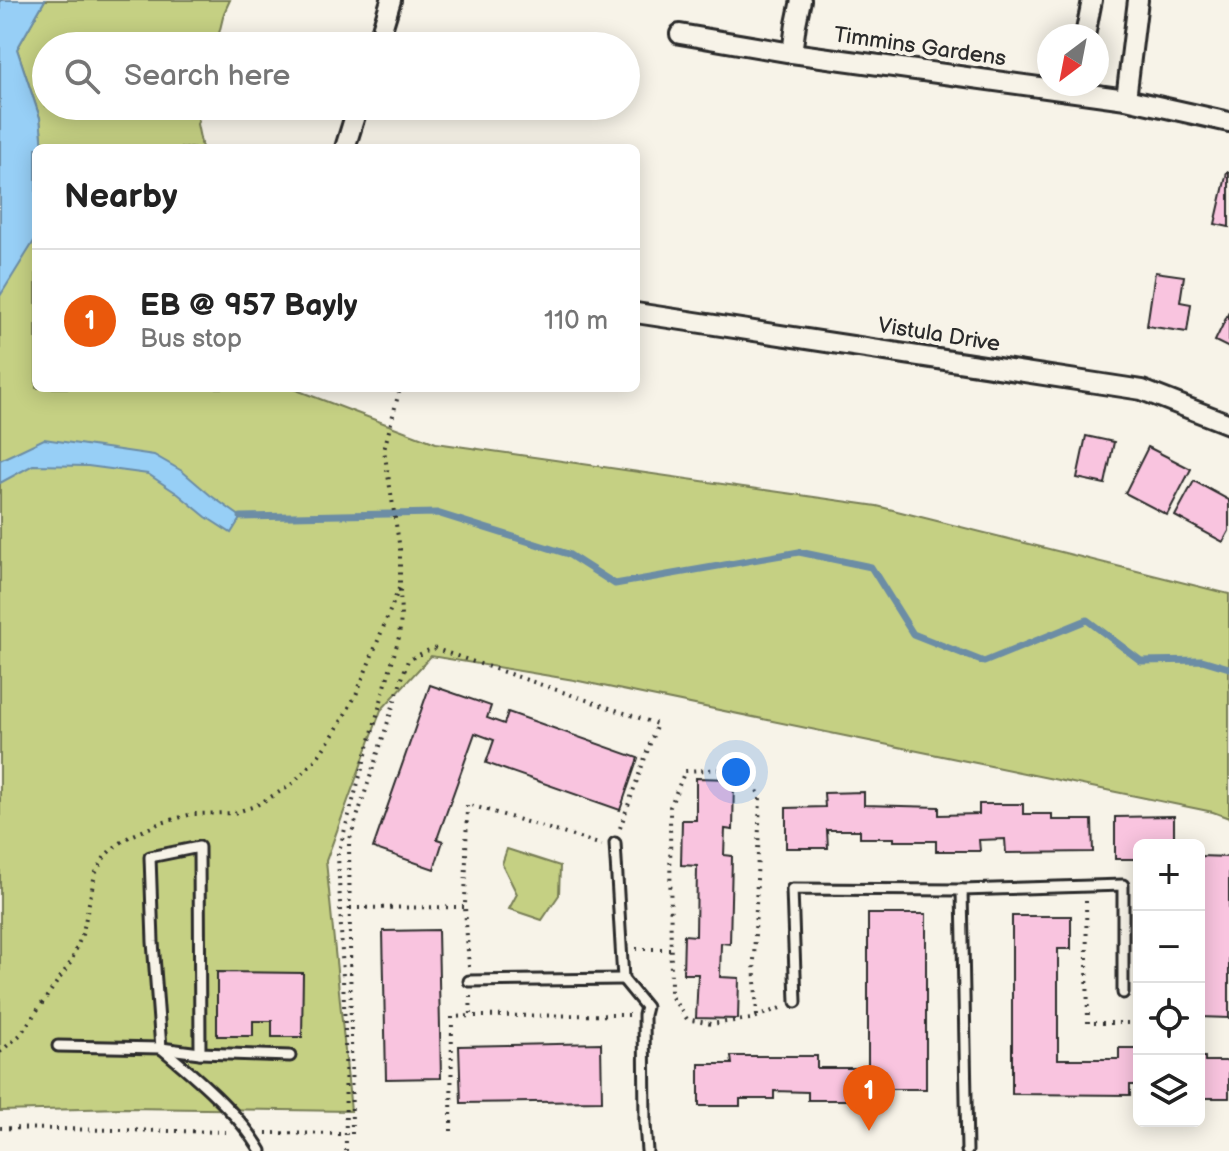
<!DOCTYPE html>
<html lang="en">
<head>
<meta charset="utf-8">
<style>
	body { margin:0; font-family:"Balsamiq Sans",sans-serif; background:#f6f6f6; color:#222 }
	.controls { position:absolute; right:24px; bottom:24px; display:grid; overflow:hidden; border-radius:12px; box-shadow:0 4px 20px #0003 }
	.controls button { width:72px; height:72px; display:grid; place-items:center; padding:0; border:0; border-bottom:2px solid #e0e0e0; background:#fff; color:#222; font:40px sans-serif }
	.compass { position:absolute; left:1037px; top:24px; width:72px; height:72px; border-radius:50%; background:#fff; box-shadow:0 4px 20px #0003; rotate:212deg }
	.you { position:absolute; left:736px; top:772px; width:28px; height:28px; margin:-20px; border:6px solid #fff; border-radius:50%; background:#1a73e8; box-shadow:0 0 0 12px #1a73e833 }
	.badge { display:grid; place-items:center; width:52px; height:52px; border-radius:50%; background:#ea580c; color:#fff; font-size:26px; font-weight:700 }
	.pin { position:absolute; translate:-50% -66px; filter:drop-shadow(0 2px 4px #0008) }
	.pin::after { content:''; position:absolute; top:42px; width:28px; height:24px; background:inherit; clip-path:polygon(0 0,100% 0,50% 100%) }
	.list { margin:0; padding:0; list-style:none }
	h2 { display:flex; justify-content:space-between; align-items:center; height:104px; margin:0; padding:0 32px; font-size:34px }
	h2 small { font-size:26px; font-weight:400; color:#767676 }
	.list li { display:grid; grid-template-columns:52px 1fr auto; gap:24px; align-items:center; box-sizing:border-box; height:144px; padding:0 32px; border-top:2px solid #e0e0e0 }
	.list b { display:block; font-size:30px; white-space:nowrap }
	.list p { margin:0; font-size:26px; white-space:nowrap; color:#767676 }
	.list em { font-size:26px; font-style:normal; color:#767676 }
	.icon { flex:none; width:44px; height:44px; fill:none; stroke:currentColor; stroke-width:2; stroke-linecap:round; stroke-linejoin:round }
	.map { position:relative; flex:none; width:1229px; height:1151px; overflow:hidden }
	.search { position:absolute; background:#fff; box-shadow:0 4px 20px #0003; left:32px; top:32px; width:608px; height:88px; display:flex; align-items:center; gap:20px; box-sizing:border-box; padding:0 28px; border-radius:44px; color:#767676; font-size:30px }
	.panel { position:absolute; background:#fff; box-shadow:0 4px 20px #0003; left:32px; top:144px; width:608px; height:248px; border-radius:12px }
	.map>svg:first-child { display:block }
</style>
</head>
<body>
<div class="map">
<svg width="1229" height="1151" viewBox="0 0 1229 1151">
	<rect width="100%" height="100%" fill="#f7f3e8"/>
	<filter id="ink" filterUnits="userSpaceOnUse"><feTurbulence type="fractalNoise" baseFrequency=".0125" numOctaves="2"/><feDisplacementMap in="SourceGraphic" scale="16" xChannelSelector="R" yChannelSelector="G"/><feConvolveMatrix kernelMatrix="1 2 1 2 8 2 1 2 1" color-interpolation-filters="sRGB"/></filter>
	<g filter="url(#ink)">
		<g fill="#c5d083" stroke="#787e57" stroke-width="2">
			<polygon points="45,0 230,0 224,13 216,46 46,46 46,106 202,106 197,124 202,148 43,148 40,118 17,49"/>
			<polygon points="36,238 36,388 291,388 436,443 877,506 1229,594 1229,818 1213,812 574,680 431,656 381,710 326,861 351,1111 124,1108 0,1111 0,291"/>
			<polygon points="507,849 560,866 559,895 542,920 509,909 517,894 502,864"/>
		</g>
		<g fill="#97cff6" stroke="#6c8da5" stroke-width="2">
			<polygon points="0,0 45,0 17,49 40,118 43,148 36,148 36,238 0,296"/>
			<polygon points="44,439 154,455 182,471 210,495 241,517 231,533 206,517 178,494 148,474 88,466 33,465 0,483 0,460"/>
		</g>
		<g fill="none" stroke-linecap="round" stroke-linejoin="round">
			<polyline stroke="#6c8da5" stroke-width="7" points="241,517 437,513 568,554 615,584 799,552 871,567 913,634 984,662 1087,620 1141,661 1202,660 1229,668"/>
		</g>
		<g fill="#f9c4df" stroke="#2b2b2b" stroke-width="2">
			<polygon points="1227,172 1229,172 1229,227 1215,224"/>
			<polygon points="1155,272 1184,276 1180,302 1191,304 1187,332 1147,326"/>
			<polygon points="1229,312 1229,348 1215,341"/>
			<polygon points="1086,436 1114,442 1105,484 1077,478"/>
			<polygon points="1148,447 1191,469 1167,515 1125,493"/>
			<polygon points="1194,481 1229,500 1229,531 1223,542 1175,516"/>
			<polygon points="430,685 491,706 487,718 504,724 508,712 638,758 620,810 486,763 494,740 475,733 437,839 443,841 434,869 373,848"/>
			<polygon points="696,778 734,779 733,830 725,829 724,855 732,856 730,944 721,943 720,977 739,978 738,1019 696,1018 698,974 683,974 684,935 696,936 697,866 681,865 682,820 696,820"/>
			<polygon points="864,792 864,805 939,807 939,815 979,814 979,804 1023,804 1023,814 1052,814 1052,820 1092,820 1093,852 1006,853 1005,839 979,840 980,851 936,851 936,841 894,841 894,838 860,838 860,830 827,830 828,848 786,848 786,808 825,807 824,793"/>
			<polygon points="1174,816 1174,845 1139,845 1139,859 1115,859 1115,817"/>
			<polygon points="1199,856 1229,857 1229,1018 1199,1017"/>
			<polygon points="868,914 926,914 926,1089 849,1089 850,1100 808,1100 808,1092 774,1091 774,1099 740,1099 740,1106 699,1106 699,1064 732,1064 731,1056 817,1056 817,1068 868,1068"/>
			<polygon points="1012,916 1071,916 1071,949 1058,949 1058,1059 1119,1059 1119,1048 1139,1048 1139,1085 1130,1085 1130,1095 1012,1094"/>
			<polygon points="438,930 441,1078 386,1079 383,931"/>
			<polygon points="217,972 303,973 302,1037 272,1037 272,1021 253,1021 253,1036 217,1036"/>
			<polygon points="601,1043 602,1101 461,1103 459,1046"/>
			<polygon points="1199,1057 1205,1057 1205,1061 1229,1061 1229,1098 1199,1098"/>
		</g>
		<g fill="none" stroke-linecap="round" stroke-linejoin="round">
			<g stroke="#2b2b2b" stroke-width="15">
				<g id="lane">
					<polyline points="615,843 623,979 646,1007 644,1015 645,1124 647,1151"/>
					<polyline points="962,890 967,1151"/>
					<polyline points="469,981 623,979"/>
					<polyline points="796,1002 792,889 962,890 1123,885 1123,993"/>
					<polyline points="58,1046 161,1048 200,1053 290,1056"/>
					<path d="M200 1053 199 847 150 857 153 942 161 1048C194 1075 240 1114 261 1151"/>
				</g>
			</g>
			<g stroke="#2b2b2b" stroke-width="24">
				<g id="street">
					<polyline points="680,34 792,53 1126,99 1229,122"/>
					<polyline points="1085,36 1092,0"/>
					<polyline points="377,46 391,0"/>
					<polyline points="792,53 796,24 801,0"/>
					<polyline points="1126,99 1138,0"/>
					<polyline points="345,148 358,106"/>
					<polyline points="636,313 1142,390 1229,424"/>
				</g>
			</g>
			<g stroke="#2b2b2b" stroke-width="4" stroke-dasharray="2 6" stroke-linecap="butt">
				<polyline points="1086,901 1088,1023 1139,1023"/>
				<polyline points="350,908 465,907"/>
				<polyline points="636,949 670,949"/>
				<polyline points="469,967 465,907 467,804 602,845"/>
				<polyline points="470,996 471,1016 630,1015"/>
				<polyline points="757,1016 754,961 760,798 749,768 685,771 670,807 671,996 687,1019 711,1024 751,1019 783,1007"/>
				<polyline points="0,1052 20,1035 71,962 83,932 95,874 105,856 112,849 129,837 158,824 192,814 234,813 255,806 290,786 317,758 335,732 356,695 400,586 400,549 384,450 400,388"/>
				<polyline points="0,1128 230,1132"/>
				<polyline points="451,1131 452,1017 471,1016"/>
				<polyline points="266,1133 346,1134"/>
				<polyline points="352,1134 349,842 408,660 433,648 657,724 620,828"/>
				<polyline points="346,1151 345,1028 338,854 399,637 401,617 400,589"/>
			</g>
			<use href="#lane" stroke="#f7f3e8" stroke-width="9"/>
			<use href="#street" stroke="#f7f3e8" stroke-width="18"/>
		</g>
	</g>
	<g text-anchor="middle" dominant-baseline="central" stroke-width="8" stroke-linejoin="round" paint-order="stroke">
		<g font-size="22" fill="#2b2b2b" stroke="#f7f3e8">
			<text transform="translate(920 47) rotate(8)">Timmins Gardens</text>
			<text transform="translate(939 335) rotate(9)">Vistula Drive</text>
		</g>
	</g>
</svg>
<div class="controls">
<button>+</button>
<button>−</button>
<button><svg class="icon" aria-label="locate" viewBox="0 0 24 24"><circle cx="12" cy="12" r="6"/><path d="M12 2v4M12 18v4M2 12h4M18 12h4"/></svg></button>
<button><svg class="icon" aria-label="layers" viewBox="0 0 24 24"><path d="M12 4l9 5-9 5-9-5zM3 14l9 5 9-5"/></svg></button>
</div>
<svg class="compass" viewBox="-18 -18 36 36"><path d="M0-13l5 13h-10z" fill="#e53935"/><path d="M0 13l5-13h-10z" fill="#767676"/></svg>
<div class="you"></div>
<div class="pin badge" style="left:869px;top:1131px">1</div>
<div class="search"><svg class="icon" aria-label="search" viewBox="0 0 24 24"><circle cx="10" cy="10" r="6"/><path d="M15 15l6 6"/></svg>Search here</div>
<section class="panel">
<h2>Nearby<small></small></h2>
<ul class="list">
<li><span class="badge">1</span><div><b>EB @ 957 Bayly</b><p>Bus stop</p></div><em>110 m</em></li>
</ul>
</section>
</div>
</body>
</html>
